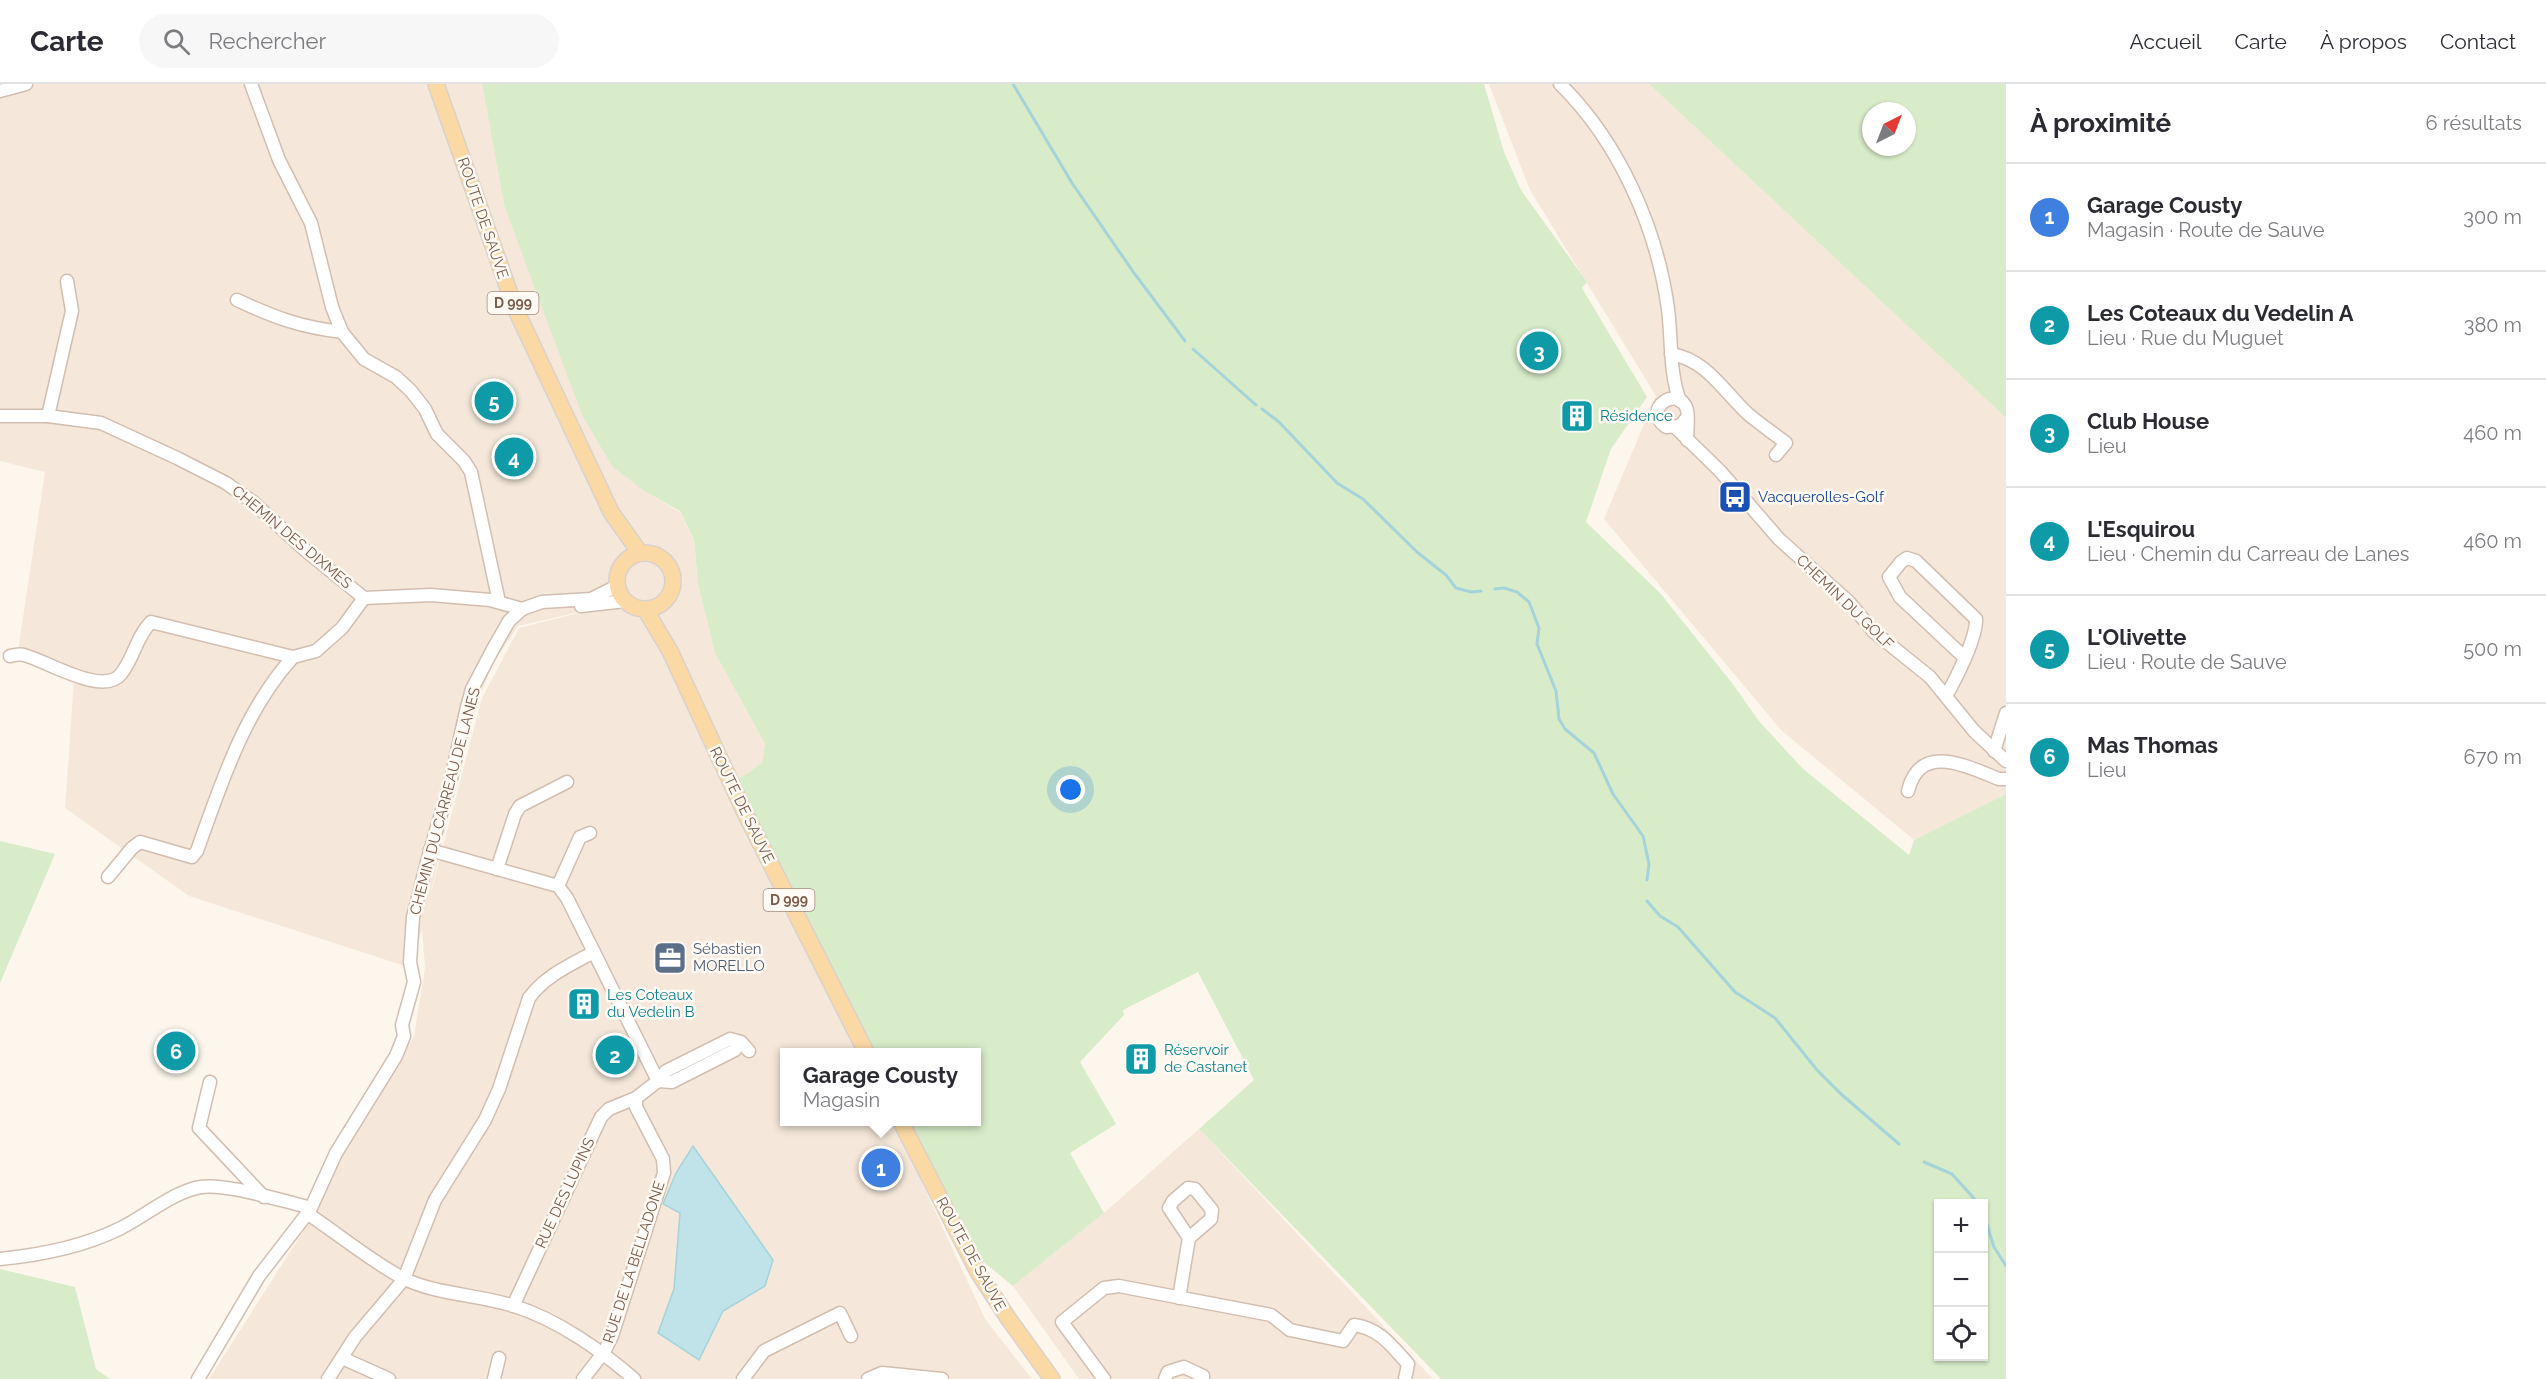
<!DOCTYPE html>
<html lang="fr">
<head>
<meta charset="utf-8">
<style>
	body { margin:0; font-family:Raleway,sans-serif; background:#f7f7f7; color:#2b2b33 }
	.controls { position:absolute; right:18px; bottom:18px; display:grid; overflow:hidden; border-radius:0px; box-shadow:0 2px 4px #0004 }
	.controls button { width:54px; height:54px; display:grid; place-items:center; padding:0; border:0; border-bottom:2px solid #e1e1e2; background:#fff; color:#2b2b33; font:30px sans-serif }
	.compass { position:absolute; left:1862px; top:18px; width:54px; height:54px; border-radius:50%; background:#fff; box-shadow:0 2px 4px #0004; rotate:42deg }
	.you { position:absolute; left:1071px; top:706px; width:21px; height:21px; margin:-15px; border:4px solid #fff; border-radius:50%; background:#1a73e8; box-shadow:0 0 0 9px #1a73e833 }
	.badge { display:grid; place-items:center; width:39px; height:39px; border-radius:50%; background:#db2777; color:#fff; font-size:20px; font-weight:700 }
	.pin { position:absolute; translate:-50% -50%; border:3px solid #fff; box-shadow:0 2px 6px #0006 }
	.popup { position:absolute; left:780px; top:964px; width:201px; height:78px; box-sizing:border-box; display:grid; place-content:center; border-radius:0px; background:#fff; filter:drop-shadow(0 2px 4px #0005); font-size:20px; white-space:nowrap; color:#7c7c81 }
	.popup b { font-size:22px; color:#2b2b33 }
	.popup::after { content:''; position:absolute; left:50%; top:100%; margin-left:-12px; border:12px solid transparent; border-top-color:#fff }
	.list { margin:0; padding:0; list-style:none }
	h2 { display:flex; justify-content:space-between; align-items:center; height:78px; margin:0; padding:0 24px; font-size:26px }
	h2 small { font-size:20px; font-weight:400; color:#7c7c81 }
	.list li { display:grid; grid-template-columns:39px 1fr auto; gap:18px; align-items:center; box-sizing:border-box; height:108px; padding:0 24px; border-top:2px solid #e1e1e2 }
	.list b { display:block; font-size:22px; white-space:nowrap }
	.list p { margin:0; font-size:20px; white-space:nowrap; color:#7c7c81 }
	.list em { font-size:20px; font-style:normal; color:#7c7c81 }
	.icon { flex:none; width:33px; height:33px; fill:none; stroke:currentColor; stroke-width:2; stroke-linecap:round; stroke-linejoin:round }
	.map { position:relative; flex:none; width:2006px; height:1295px; overflow:hidden }
	header { display:flex; align-items:center; gap:36px; box-sizing:border-box; height:84px; padding:0 30px; background:#fff; border-bottom:2px solid #e1e1e2 }
	header strong { font-size:28px }
	nav { display:flex; gap:33px; margin-inline-start:auto; font-size:21px }
	.search { width:420px; height:54px; background:#f7f7f7; display:flex; align-items:center; gap:15px; box-sizing:border-box; padding:0 21px; border-radius:33px; color:#7c7c81; font-size:22px }
	main { display:flex }
	aside { flex:1; background:#fff }
	.map>svg:first-child { display:block }
</style>
</head>
<body>
<header>
<strong>Carte</strong>
<div class="search"><svg class="icon" aria-label="search" viewBox="0 0 24 24"><circle cx="10" cy="10" r="6"/><path d="M15 15l6 6"/></svg>Rechercher</div>
<nav><a>Accueil</a><a>Carte</a><a>À propos</a><a>Contact</a></nav>
</header>
<main>
<div class="map">
<svg width="2006" height="1295" viewBox="0 0 2006 1295">
	<rect width="100%" height="100%" fill="#fdf6ec"/>
	<g fill="#f5e8da" fill-rule="evenodd">
		<path d="M0 0H482L504 121 644 407 680 428 694 457 698 500 715 569 765 660 762 679 737 696 862 968H785V1038H894L985 1235 1032 1295H209L309 1138 343 1060 414 952 425 884 422 844 411 884 189 812 65 724 74 596 18 567 45 388 0 377ZM618 519 519 544 482 614 429 816 469 642 492 581 518 542Z"/>
		<polygon points="1489,0 1649,0 2006,334 2006,710 1914,756 1781,646 1604,435 1656,312 1530,106"/>
		<polygon points="1199,1045 1433,1295 1079,1295 1013,1202 1104,1129"/>
	</g>
	<g fill="#d8ecc9" fill-rule="evenodd">
		<path d="M482 0H1484L1504 68 1521 106 1587 198 1582 204 1647 313 1611 365 1586 438 1660 509 1732 599 1759 637 1802 684 1909 771 1914 756 2006 710V1295H1441L1199 1045 1254 996 1198 888 1123 926 1124 931 1080 978 1116 1040 1070 1069 1104 1129 1013 1202 980 1175 910 1038H977V968H875L737 696 762 679 765 660 715 569 698 500 694 456 680 427 644 407 612 382 582 331 504 121ZM1938 1120H1984V1272H1938Z"/>
		<path d="M1649 0H2006V334ZM1871 27H1907V63H1871Z"/>
		<polygon points="0,757 55,770 0,899"/>
		<polygon points="0,1185 75,1203 96,1285 110,1295 0,1295"/>
	</g>
	<polygon fill="#bfe3e8" stroke="#a5d3da" stroke-width="1.5" points="693,1062 773,1176 765,1202 723,1227 699,1276 658,1249 674,1205 680,1129 663,1120 676,1089"/>
	<g fill="none" stroke-linecap="round" stroke-linejoin="round">
		<g stroke="#a5d3da" stroke-width="3">
			<polyline points="1013,0 1072,99 1134,189 1185,257"/>
			<polyline points="1193,265 1256,321"/>
			<polyline points="1262,325 1279,338 1337,399 1363,415 1417,468 1446,491 1456,504 1471,508 1481,507"/>
			<polyline points="1495,505 1504,504 1517,508 1529,518 1539,544 1537,560 1556,607 1559,635 1565,645 1594,669 1613,710 1643,752 1649,780 1647,796"/>
			<polyline points="1647,817 1660,832 1678,843 1735,908 1775,934 1817,986 1841,1010 1899,1060"/>
			<polyline points="1924,1078 1952,1090 1979,1120"/>
			<polyline points="1984,1131 1994,1163 2006,1182"/>
		</g>
		<g stroke="#d1beb0" stroke-width="15">
			<g id="minor">
				<polyline points="251,0 279,76 311,139 332,223 342,248 364,275 396,293 411,307 425,325 437,350 464,377 471,388 499,518"/>
				<path d="M1560 0C1619 58 1657 144 1668 225 1672 256 1669 288 1680 317"/>
				<polyline points="0,7 26,0"/>
				<path d="M237 216C276 234 300 243 342 248"/>
				<path d="M1671 270C1707 276 1723 307 1748 330 1760 340 1773 349 1786 359L1776 371"/>
				<polyline points="0,332 48,332 101,339 177,374 226,399 253,418 305,466 364,514 431,511 490,516 522,525 542,518 591,515 617,502"/>
				<polyline points="48,332 72,227 67,197"/>
				<path d="M1686 335 1680 342 1666 343C1640 324 1680 300 1687 326 1689 334 1687 346 1687 356"/>
				<polyline points="1676,344 1720,387 1779,455 1849,518 1874,548 1930,593 1974,647 2006,677"/>
				<polyline points="581,522 625,517"/>
				<path d="M10 572C14 571 20 570 24 571 45 576 103 613 121 590 134 574 136 553 151 538L293 573 316 567 342 544 364 514"/>
				<path d="M1946 612C1956 595 1977 553 1976 535L1916 477 1907 474 1901 478 1889 493 1900 513 1964 573"/>
				<polyline points="1994,667 2006,629"/>
				<path d="M1908 707C1920 658 1966 682 1999 695H2006"/>
				<polyline points="430,766 558,802 567,814 658,997"/>
				<polyline points="497,785 515,730 520,722 567,698"/>
				<path d="M108 793 132 764 140 758 192 773 197 767C221 700 244 627 293 573"/>
				<polyline points="558,802 580,753 590,749"/>
				<polyline points="658,997 672,998 735,966 737,959"/>
				<polyline points="210,998 199,1044 264,1113"/>
				<path d="M308 1130C337 1149 372 1178 403 1194 433 1210 481 1211 514 1222 556 1235 601 1266 634 1295"/>
				<path d="M0 1175C41 1171 82 1163 119 1145 144 1133 174 1107 201 1103 225 1099 279 1116 304 1122L310 1126"/>
				<polyline points="1179,1214 1189,1154 1211,1135 1212,1126 1195,1105 1188,1104 1173,1117 1169,1124 1189,1154"/>
				<polyline points="513,1222 601,1033 609,1025 636,1014"/>
				<polyline points="342,1274 389,1295"/>
				<polyline points="198,1295 259,1192 310,1126 336,1069 396,972 404,952 402,941 414,898 410,878 413,833 427,778 451,695 467,623 472,605 493,565 509,537 522,525"/>
				<path d="M328 1295 355 1253 404 1195 435 1116 485 1036 499 1005 529 914C545 892 570 881 594 868"/>
				<polyline points="494,1295 499,1274"/>
				<polyline points="583,1295 604,1268 612,1252 664,1089 663,1075 636,1023 636,1014 658,997 666,987 730,955 741,958 749,967"/>
				<polyline points="743,1295 764,1267 840,1229 851,1252"/>
				<polyline points="868,1295 882,1289 942,1295"/>
				<path d="M1104 1295 1062 1238 1104 1204 1119 1202 1271 1231 1290 1246 1343 1257 1354 1241C1379 1244 1392 1262 1408 1280L1405 1295"/>
				<polyline points="1165,1295 1168,1288 1184,1283 1203,1292 1203,1295"/>
			</g>
		</g>
		<g stroke="#dad1cd" stroke-width="18">
			<g id="major">
				<polyline points="436,0 515,224 611,428 640,469"/>
				<circle cx="645" cy="497" r="28"/>
				<polyline points="645,525 670,567 745,729 866,968"/>
				<polyline points="901,1038 978,1188 1008,1234 1052,1295"/>
			</g>
		</g>
		<use href="#minor" stroke="#fff" stroke-width="12"/>
		<use href="#major" stroke="#fbd9a5" stroke-width="15"/>
	</g>
	<defs>
		<g id="building-square" transform="scale(1.725)"><rect x="-9" y="-9" width="18" height="18" rx="4" fill="#0f9aa8" stroke="#fffaf3"/><path d="M-4-6H4V6H1V3H-1V6H-4ZM-2.5-4.3h1.7v1.8h-1.7ZM.8-4.3h1.7v1.8H.8ZM-2.5-1h1.7V.8h-1.7ZM.8-1h1.7V.8H.8Z" fill="#fff"/></g>
		<g id="bus-square" transform="scale(1.725)"><rect x="-9" y="-9" width="18" height="18" rx="4" fill="#1a4fb4" stroke="#fffaf3"/><path d="M-5-6H5V4H4V6H2V4H-2V6H-4V4H-5ZM-3.5-4V0h7V-4ZM-3.5 1.2v1.5H-2V1.2ZM2 1.2v1.5H3.5V1.2Z" fill="#fff"/></g>
		<g id="office-square" transform="scale(1.725)"><rect x="-9" y="-9" width="18" height="18" rx="4" fill="#5c6f8a" stroke="#fffaf3"/><path d="M-6-3h4V-5.5h4V-3h4V5H-6ZM-1-4.5V-3h2v-1.5ZM-6 0V1H6V0Z" fill="#fff"/></g>
	</defs>
	<g fill-rule="evenodd">
		<use href="#building-square" x="1577" y="332"/>
		<use href="#bus-square" x="1735" y="413"/>
		<use href="#office-square" x="670" y="874"/>
		<use href="#building-square" x="584" y="920"/>
		<use href="#building-square" x="1141" y="975"/>
	</g>
	<g text-anchor="middle" dominant-baseline="central" stroke-width="5" stroke-linejoin="round" paint-order="stroke">
		<g fill="#fffaf3" stroke="#a28b7f" stroke-width="1.5">
			<rect x="487.5" y="208" width="51" height="22" rx="4.5"/>
			<rect x="763.5" y="805" width="51" height="22" rx="4.5"/>
		</g>
		<g font-size="14" font-weight="bold" fill="#7a5c4d">
			<text x="513" y="219">D 999</text>
			<text x="789" y="816">D 999</text>
		</g>
		<g font-size="15" fill="#7a5c4d" stroke="#fffaf3">
			<text transform="translate(483 134) rotate(71)">ROUTE DE SAUVE</text>
			<text transform="translate(292 453) rotate(40)">CHEMIN DES DIXMES</text>
			<text transform="translate(1845 518) rotate(44)">CHEMIN DU GOLF</text>
			<text transform="translate(445 717) rotate(-75)">CHEMIN DU CARREAU DE LANES</text>
			<text transform="translate(742 721) rotate(64)">ROUTE DE SAUVE</text>
			<text transform="translate(565 1109) rotate(-65)">RUE DES LUPINS</text>
			<text transform="translate(971 1170) rotate(61)">ROUTE DE SAUVE</text>
			<text transform="translate(634 1178) rotate(-72)">RUE DE LA BELLADONE</text>
		</g>
		<g font-size="15" fill="#0d838f" stroke="#fffaf3" text-anchor="start">
			<text x="1600" y="332">Résidence</text>
			<text x="607" y="911">Les Coteaux<tspan x="607" dy="17">du Vedelin B</tspan></text>
			<text x="1164" y="966">Réservoir<tspan x="1164" dy="17">de Castanet</tspan></text>
		</g>
		<g font-size="15" fill="#164399" stroke="#fffaf3" text-anchor="start">
			<text x="1758" y="413">Vacquerolles-Golf</text>
		</g>
		<g font-size="15" fill="#4e5e75" stroke="#fffaf3" text-anchor="start">
			<text x="693" y="865">Sébastien<tspan x="693" dy="17">MORELLO</tspan></text>
		</g>
	</g>
</svg>
<div class="controls">
<button>+</button>
<button>−</button>
<button><svg class="icon" aria-label="locate" viewBox="0 0 24 24"><circle cx="12" cy="12" r="6"/><path d="M12 2v4M12 18v4M2 12h4M18 12h4"/></svg></button>
</div>
<svg class="compass" viewBox="-18 -18 36 36"><path d="M0-13l5 13h-10z" fill="#e53935"/><path d="M0 13l5-13h-10z" fill="#7c7c81"/></svg>
<div class="you"></div>
<div class="pin badge" style="left:881px;top:1084px;background:#3f7fe0">1</div>
<div class="popup"><b>Garage Cousty</b>Magasin</div>
<div class="pin badge" style="left:615px;top:971px;background:#0f9aa8">2</div>
<div class="pin badge" style="left:1539px;top:267px;background:#0f9aa8">3</div>
<div class="pin badge" style="left:514px;top:373px;background:#0f9aa8">4</div>
<div class="pin badge" style="left:494px;top:317px;background:#0f9aa8">5</div>
<div class="pin badge" style="left:176px;top:967px;background:#0f9aa8">6</div>
</div>
<aside>
<h2>À proximité<small>6 résultats</small></h2>
<ul class="list">
<li><span class="badge" style="background:#3f7fe0">1</span><div><b>Garage Cousty</b><p>Magasin · Route de Sauve</p></div><em>300 m</em></li>
<li><span class="badge" style="background:#0f9aa8">2</span><div><b>Les Coteaux du Vedelin A</b><p>Lieu · Rue du Muguet</p></div><em>380 m</em></li>
<li><span class="badge" style="background:#0f9aa8">3</span><div><b>Club House</b><p>Lieu</p></div><em>460 m</em></li>
<li><span class="badge" style="background:#0f9aa8">4</span><div><b>L'Esquirou</b><p>Lieu · Chemin du Carreau de Lanes</p></div><em>460 m</em></li>
<li><span class="badge" style="background:#0f9aa8">5</span><div><b>L'Olivette</b><p>Lieu · Route de Sauve</p></div><em>500 m</em></li>
<li><span class="badge" style="background:#0f9aa8">6</span><div><b>Mas Thomas</b><p>Lieu</p></div><em>670 m</em></li>
</ul>
</aside>
</main>
</body>
</html>
